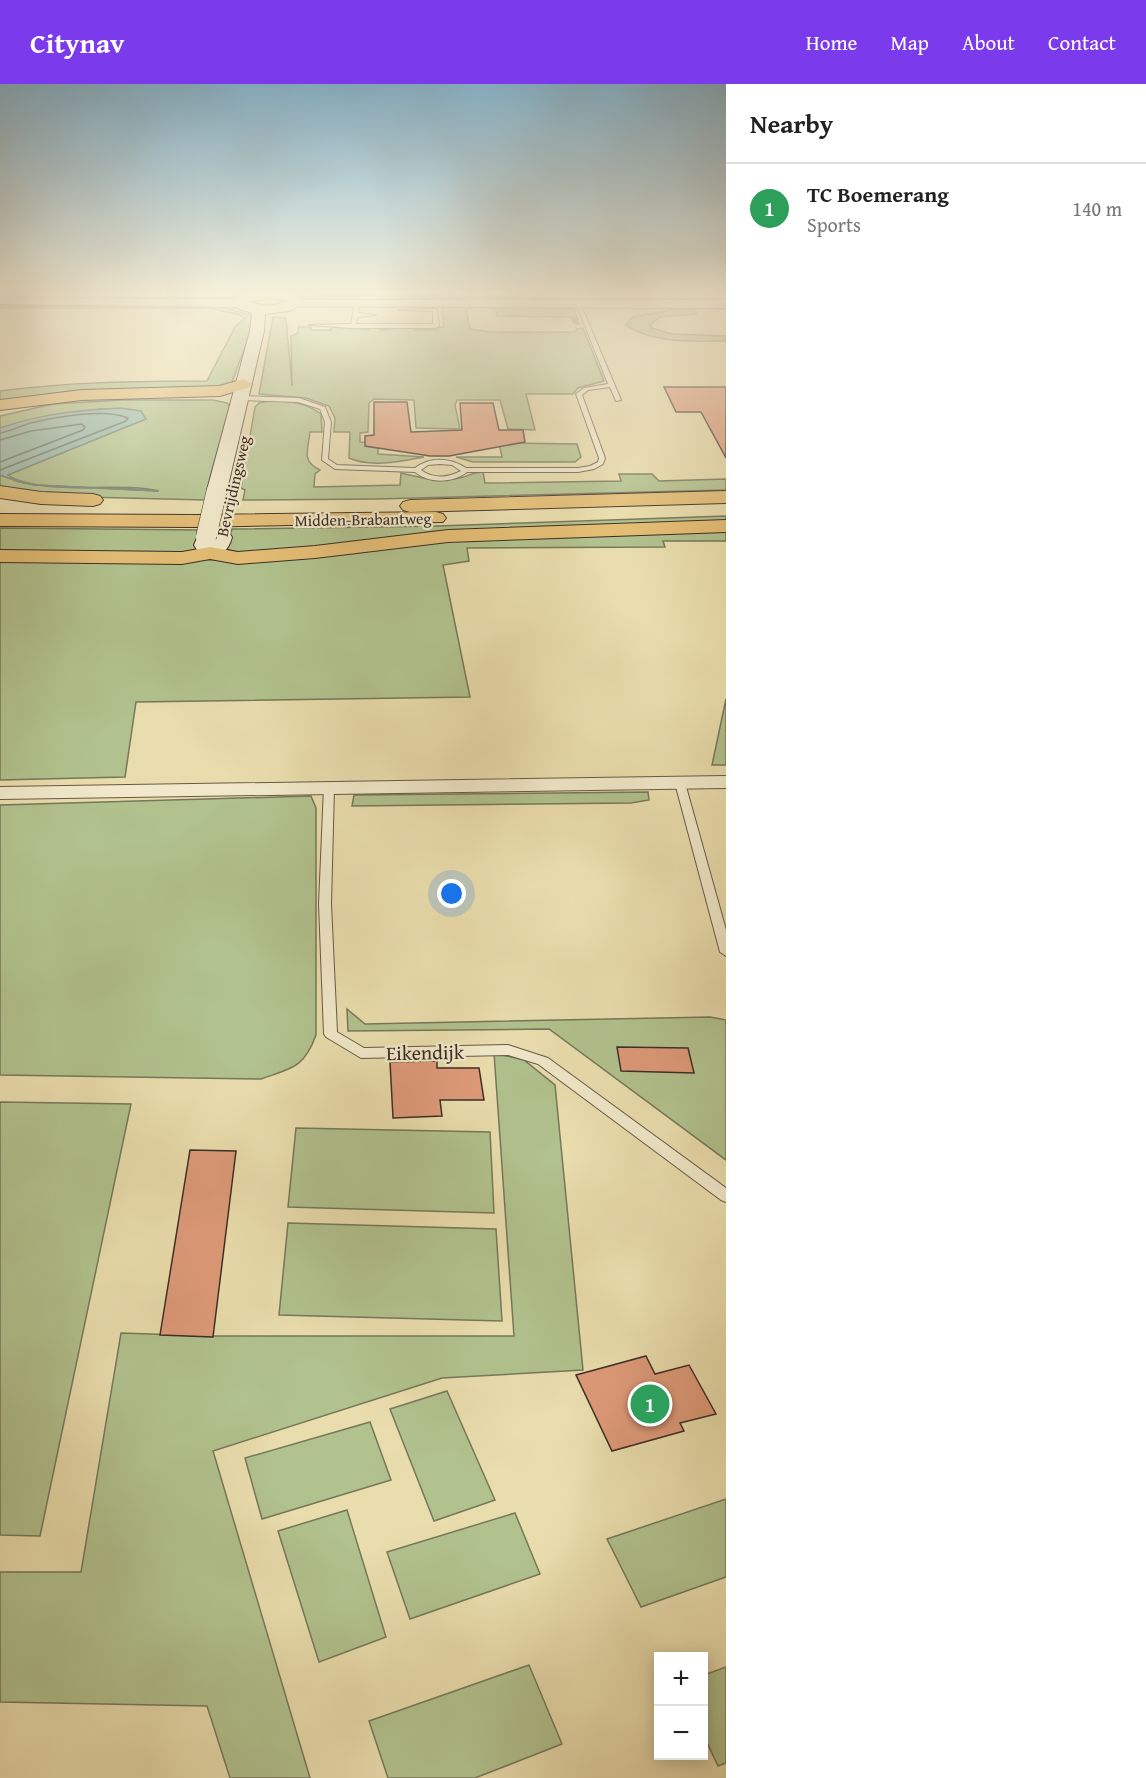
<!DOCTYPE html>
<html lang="en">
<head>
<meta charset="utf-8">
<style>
	body { margin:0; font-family:"Gentium Book Plus",serif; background:#f6f6f6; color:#222 }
	.controls { position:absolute; right:18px; bottom:18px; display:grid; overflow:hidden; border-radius:0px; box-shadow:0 3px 15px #0003 }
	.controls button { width:54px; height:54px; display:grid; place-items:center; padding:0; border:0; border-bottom:2px solid #e0e0e0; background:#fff; color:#222; font:30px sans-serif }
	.you { position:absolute; left:452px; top:810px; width:21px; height:21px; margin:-15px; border:4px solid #fff; border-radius:50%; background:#1a73e8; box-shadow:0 0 0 9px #1a73e833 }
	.badge { display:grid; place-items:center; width:39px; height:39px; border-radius:50%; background:#7c3aed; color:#fff; font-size:20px; font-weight:700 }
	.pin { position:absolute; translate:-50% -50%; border:3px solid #fff; box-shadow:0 2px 6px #0006 }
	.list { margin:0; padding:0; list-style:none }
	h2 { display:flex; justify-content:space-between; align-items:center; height:78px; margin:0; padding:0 24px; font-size:26px }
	h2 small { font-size:20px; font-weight:400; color:#767676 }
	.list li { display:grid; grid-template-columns:39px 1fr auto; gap:18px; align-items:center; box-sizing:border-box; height:90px; padding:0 24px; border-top:2px solid #e0e0e0 }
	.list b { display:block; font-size:22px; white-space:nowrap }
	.list p { margin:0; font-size:20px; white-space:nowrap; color:#767676 }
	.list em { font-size:20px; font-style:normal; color:#767676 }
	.map { position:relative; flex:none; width:726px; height:1694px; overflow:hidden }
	header { display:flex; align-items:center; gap:36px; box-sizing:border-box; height:84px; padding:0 30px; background:#7c3aed; color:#fff }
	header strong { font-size:28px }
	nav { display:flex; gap:33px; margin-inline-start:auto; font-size:21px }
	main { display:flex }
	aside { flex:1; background:#fff }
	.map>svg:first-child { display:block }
</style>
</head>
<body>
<header>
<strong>Citynav</strong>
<nav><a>Home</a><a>Map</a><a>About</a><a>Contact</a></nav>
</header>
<main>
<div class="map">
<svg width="726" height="1694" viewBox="0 0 726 1694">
	<rect width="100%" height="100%" fill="#eaddad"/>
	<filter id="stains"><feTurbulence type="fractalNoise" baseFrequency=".00333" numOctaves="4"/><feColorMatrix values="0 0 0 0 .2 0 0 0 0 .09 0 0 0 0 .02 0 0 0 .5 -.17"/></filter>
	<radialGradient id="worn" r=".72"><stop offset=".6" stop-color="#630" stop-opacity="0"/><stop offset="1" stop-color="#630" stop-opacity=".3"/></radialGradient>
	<g fill="#b1c28e" stroke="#76785a" stroke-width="1.5">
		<polygon points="297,207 527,207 527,213 326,212"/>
		<path d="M0 222H213L229 225 256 233 232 298 226 302 0 320V307C69 298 137 297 207 297L235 243 245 234 237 230 209 224H0Z"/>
		<path d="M446 223H475L466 225 470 245 491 248H575L577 245 583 244 604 297 578 304 573 310H526L535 346 508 345 500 316H457L455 321 460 345 416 344 414 316 374 315 369 319 368 348 360 349V358L378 359V370L424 373C402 377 371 384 349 374L350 348H334L335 334 329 322 306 314 259 310 273 233 286 234 292 302 291 252 298 249V243H311V246H331L332 243 369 246 370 243H380V246L414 243V246H438V244L444 243 442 225Z"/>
		<polygon points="488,223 574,225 579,240 577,240 573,231 575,240 570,233 497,232 496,225"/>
		<path d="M677 225H692L697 230 660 233 651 240V244L672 250 726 252V257C694 257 653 260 626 241L632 233Z"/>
		<path d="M123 316H213L227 319 232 325 205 416 43 412 0 406V391L20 398 35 401 158 407C120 397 40 413 7 391L143 336 141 327 100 325 0 344V332L53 320Z"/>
		<path d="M275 316C293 318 306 319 321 330L322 348H310C308 366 301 377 320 386L315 390 314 403 400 401 401 389C420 393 435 398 454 395 465 394 473 388 483 388L485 399 621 397 619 390H652L659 397 726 395V406L376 415 243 416 245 406 241 404 255 323 259 319Z"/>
		<polygon points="499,359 577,360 581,373 575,378 473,378 456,373 502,373"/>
		<polygon points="726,432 726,439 245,470 226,465 232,445 437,442"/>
		<polygon points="0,444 203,446 198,467 190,470 0,469"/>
		<polygon points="726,444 726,457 663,457 665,463 467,464 469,477 443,481 470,613 136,618 125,693 0,696 0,474 241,476 414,458"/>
		<polygon points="726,615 726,681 712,681"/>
		<polygon points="648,708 649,716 631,719 352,722 354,711"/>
		<path d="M311 712 316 724V951C304 984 292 984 261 995L0 991V721Z"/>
		<polygon points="347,925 365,940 710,933 726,936 726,1076 549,945 348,947"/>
		<polygon points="494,969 524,976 555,1001 583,1286 442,1294 213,1367 310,1694 230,1694 207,1622 0,1618 0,1488 81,1488 121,1249 209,1252 514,1252"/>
		<polygon points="0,1018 131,1020 40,1452 0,1451"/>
		<polygon points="296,1044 490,1048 494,1129 288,1123"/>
		<polygon points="288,1139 496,1145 502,1237 279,1231"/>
		<polygon points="447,1307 495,1416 434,1437 390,1325"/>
		<polygon points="370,1338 391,1396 262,1435 245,1374"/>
		<polygon points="726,1415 726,1493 641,1523 607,1455"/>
		<polygon points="347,1426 386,1553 319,1578 278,1447"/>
		<polygon points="515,1429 540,1490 410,1535 387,1468"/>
		<polygon points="529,1581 562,1660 475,1694 388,1694 369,1637"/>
		<polygon points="726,1583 726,1679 718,1682 704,1652 704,1591"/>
	</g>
	<path fill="#98bbae" stroke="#738378" stroke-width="1.5" d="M120 324 141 327 146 335 8 391C35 410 123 401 159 407L35 401 20 398 0 391V344L3 343C41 330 80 326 120 324Z"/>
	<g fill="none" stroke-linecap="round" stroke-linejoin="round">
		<g stroke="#6a746a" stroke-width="1.5">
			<path d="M0 349C11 347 20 342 31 339 55 333 105 324 128 334L126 337 0 386"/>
			<polyline points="0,356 31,347 82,340 85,343 83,346 0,378"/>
		</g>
	</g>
	<g fill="#de9a79" stroke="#3b2e27" stroke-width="1.5">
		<polygon points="664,303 726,303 726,374 701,328 676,328"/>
		<polygon points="374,318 407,318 411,348 462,346 460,319 493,319 499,346 523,346 525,358 449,372 430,372 365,362 365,352 374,351"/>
		<polygon points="617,963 688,964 694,989 621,987"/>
		<polygon points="437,977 437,984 479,984 484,1016 440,1016 442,1032 393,1034 390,978"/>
		<polygon points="190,1066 236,1067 213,1253 160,1251"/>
		<polygon points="646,1272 655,1290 689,1281 716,1330 680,1339 684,1347 612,1367 576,1291"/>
	</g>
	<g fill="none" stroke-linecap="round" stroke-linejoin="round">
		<g stroke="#675a48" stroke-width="2">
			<g id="service">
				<polygon points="357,217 359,218 358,229 376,231 357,233 356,240 433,240 433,227 399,226 435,225 437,226 439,242 436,244 353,244 309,241 351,240 355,218"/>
				<path d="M578 218 580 219 621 316 616 317 610 303 588 306 582 311 605 374 603 380 594 385 578 388H467C453 399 429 400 415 388L335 385 322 376 325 338 320 325 298 318 240 316 237 314 240 312 299 314 325 323 331 338 328 375 337 381 415 384C431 372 451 374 466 384H578L590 382 598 378 599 374 576 310 584 304 608 300 576 219ZM440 380 452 381 461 387C448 394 433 395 421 386L428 381Z"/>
				<polygon points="680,696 685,699 726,846 726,872 720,868 675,699"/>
				<polygon points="329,700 334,703 331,820 337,948 364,964 508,961 548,974 726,1104 726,1118 721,1116 538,980 508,971 361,974 326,953 324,950 319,820 324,703"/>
			</g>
		</g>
		<g stroke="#675a48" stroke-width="2">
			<polygon id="minor" points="726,692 726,704 0,715 0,703"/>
		</g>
		<g stroke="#675a48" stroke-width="3">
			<g id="tertiary">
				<polygon points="0,214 238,215 244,219 238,223 0,220"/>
				<polygon points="297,216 726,216 726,224 293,222 291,220"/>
			</g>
		</g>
		<g stroke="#3b2e27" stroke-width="2">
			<g id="secondary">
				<path d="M267 207C281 207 295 206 305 218L290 227 265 230 264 247 227 406 224 410H210L207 406 250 247 252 229 239 225 231 219 239 211ZM272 214 289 217 268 222 247 218Z"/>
				<path d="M206 447C215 449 220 446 229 449L232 453C229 467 217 477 202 474L194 461 199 449Z"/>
			</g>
		</g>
		<g stroke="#3b2e27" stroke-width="2">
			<g id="trunk">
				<polygon points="244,295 252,300 250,303 220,312 82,316 0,326 0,316 82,306 219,302"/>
				<polygon points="0,402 41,408 93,410 100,412 103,416 100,420 93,422 41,420 0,414"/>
				<polygon points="726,407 726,419 410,428 403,426 400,422 403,418 410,416"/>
				<polygon points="436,428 443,430 446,434 443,438 196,443 0,442 0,430 196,431"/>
				<polygon points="726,436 726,448 448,458 315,474 238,480 210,475 182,480 0,478 0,466 182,468 210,463 238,468 315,462 448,446"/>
			</g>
		</g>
		<use href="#service" fill="#f1e9ca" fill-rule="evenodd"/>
		<use href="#minor" fill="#f1e9ca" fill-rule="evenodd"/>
		<use href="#tertiary" fill="#f1e9ca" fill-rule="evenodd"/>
		<use href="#secondary" fill="#f1e9ca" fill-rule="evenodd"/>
		<use href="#trunk" fill="#e5be76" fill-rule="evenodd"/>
		<g stroke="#3b2e27" stroke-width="21" stroke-linecap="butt">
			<polyline id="secondary-bridge" points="206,453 217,406"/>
		</g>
		<use href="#secondary-bridge" stroke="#f1e9ca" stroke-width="20"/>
	</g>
	<linearGradient id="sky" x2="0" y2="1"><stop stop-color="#88b7d1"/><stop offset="0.47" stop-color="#f6f0da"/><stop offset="1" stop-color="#f6f0da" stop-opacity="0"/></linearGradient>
	<rect width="726" height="444" fill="url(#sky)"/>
	<g text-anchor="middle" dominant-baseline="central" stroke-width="4.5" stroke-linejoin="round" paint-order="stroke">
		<g font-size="16" fill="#3b2e27" stroke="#f1e9ca">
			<text transform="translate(233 402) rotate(-77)">Bevrijdingsweg</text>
			<text transform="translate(363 435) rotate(-1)">Midden-Brabantweg</text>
		</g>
		<g font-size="20" fill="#3b2e27" stroke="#f1e9ca">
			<text transform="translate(425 968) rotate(-1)">Eikendijk</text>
		</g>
	</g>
	<rect width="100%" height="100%" filter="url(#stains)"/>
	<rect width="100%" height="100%" fill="url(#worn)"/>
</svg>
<div class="controls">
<button>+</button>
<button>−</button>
</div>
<div class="you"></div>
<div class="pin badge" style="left:650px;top:1320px;background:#2e9e5b">1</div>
</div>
<aside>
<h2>Nearby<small></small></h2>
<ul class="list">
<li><span class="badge" style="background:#2e9e5b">1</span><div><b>TC Boemerang</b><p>Sports</p></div><em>140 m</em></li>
</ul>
</aside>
</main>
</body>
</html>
